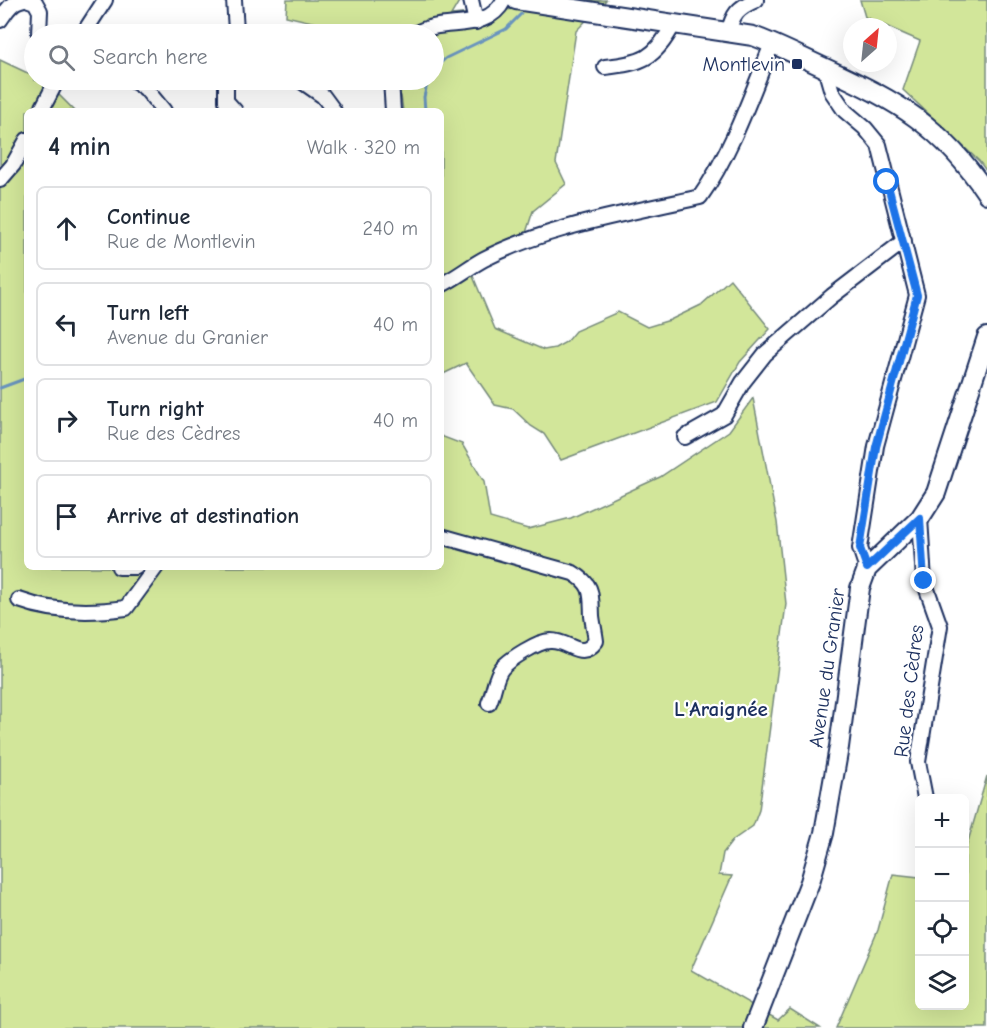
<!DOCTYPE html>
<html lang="en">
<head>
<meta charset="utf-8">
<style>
	body { margin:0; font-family:"Comic Neue",sans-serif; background:#f2f2f3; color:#1f2937 }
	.controls { position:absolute; right:18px; bottom:18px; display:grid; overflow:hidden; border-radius:9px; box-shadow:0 6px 24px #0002 }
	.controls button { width:54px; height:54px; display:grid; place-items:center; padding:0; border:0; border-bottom:2px solid #e0e1e3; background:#fff; color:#1f2937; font:30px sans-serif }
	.compass { position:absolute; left:843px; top:18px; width:54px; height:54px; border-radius:50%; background:#fff; box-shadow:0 6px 24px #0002; rotate:27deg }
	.stop { position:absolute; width:18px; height:18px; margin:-14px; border:4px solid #1a73e8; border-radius:50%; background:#fff }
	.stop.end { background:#1a73e8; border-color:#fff; box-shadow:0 2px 6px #0008 }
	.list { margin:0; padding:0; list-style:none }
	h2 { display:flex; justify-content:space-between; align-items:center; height:78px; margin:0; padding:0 24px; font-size:26px }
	h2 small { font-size:20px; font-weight:400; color:#747a83 }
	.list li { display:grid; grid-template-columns:39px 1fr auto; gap:18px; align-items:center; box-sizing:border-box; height:84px; margin:0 12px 12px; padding:0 12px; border:2px solid #e0e1e3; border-radius:9px }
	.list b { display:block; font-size:22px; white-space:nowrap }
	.list p { margin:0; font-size:20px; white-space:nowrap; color:#747a83 }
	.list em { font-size:20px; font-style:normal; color:#747a83 }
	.icon { flex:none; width:33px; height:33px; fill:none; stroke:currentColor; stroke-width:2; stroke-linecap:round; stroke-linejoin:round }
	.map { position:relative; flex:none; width:987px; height:1028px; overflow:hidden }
	.search { position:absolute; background:#fff; box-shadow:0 6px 24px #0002; left:24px; top:24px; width:420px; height:66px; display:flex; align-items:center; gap:15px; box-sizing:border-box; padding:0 21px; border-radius:33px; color:#747a83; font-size:22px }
	.panel { position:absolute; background:#fff; box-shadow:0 6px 24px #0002; left:24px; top:108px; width:420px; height:462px; border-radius:9px }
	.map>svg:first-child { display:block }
</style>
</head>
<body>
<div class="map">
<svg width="987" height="1028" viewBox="0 0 987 1028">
	<rect width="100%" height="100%" fill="#fff"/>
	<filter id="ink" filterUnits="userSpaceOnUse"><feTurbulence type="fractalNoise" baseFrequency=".0167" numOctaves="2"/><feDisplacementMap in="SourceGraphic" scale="12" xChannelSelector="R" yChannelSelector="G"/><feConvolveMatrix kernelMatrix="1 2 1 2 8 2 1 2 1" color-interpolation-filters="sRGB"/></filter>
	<g filter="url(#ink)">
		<g fill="#d2e69a" stroke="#768a7c" stroke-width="1.5">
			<polygon points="287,0 460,0 451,15 515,9 522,0 606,0 576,31 556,163 566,184 533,211 525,236 470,269 495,329 544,350 555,348 566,342 575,331 618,312 647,327 670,320 701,305 730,279 770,329 740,362 717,402 561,460 544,434 531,426 513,409 495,405 466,363 441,375 441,111 403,111 401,96 387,80 434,80 434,34 333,34 316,23 286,16"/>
			<polygon points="860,0 987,0 987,172 979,161 903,90 920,41 865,17"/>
			<polygon points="0,60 34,76 34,80 45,81 75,111 27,111 27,567 441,567 441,436 462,444 484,482 490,518 528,529 571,518 660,477 729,431 753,398 777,522 786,604 759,810 753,826 733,840 723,853 719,875 732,876 691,970 778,1020 790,1009 820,1028 0,1028"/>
			<polygon points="987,776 987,1028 836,1028 878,930 893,874 919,877 920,1006 964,1006 965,852"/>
		</g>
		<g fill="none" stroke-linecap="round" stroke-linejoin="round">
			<g stroke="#6994be" stroke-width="3">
				<polyline points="434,69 446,58 506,29 521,14"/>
				<polyline points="425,111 424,97 428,80"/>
				<polyline points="0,388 27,378"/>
			</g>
			<g stroke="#1b2f5e" stroke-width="18">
				<g id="minor">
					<polyline points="29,0 35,2 40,11 39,34"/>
					<polyline points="234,0 236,30 239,34"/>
					<polyline points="471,0 476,22"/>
					<path d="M0 20C6 12 11 2 21 0"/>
					<path d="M728 33C733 14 737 8 756 0"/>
					<polyline points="83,34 105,0"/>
					<path d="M415 34C443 16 486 35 504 0"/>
					<path d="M605 67C642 63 655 59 673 25"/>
					<polyline points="825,68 832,92 845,111 865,128 879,145 917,295 876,446 860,548 867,569"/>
					<polyline points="132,80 145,88 164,111"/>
					<polyline points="226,80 226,101 235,111"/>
					<polyline points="300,80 323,96 334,111"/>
					<polyline points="391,80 393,111"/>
					<polyline points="41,111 57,80"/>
					<polyline points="0,180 13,165 27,140"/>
					<path d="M441 285C456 278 469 267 484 259 548 226 630 213 700 197 731 154 752 93 772 44"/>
					<polyline points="685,437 724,415 743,382 765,354 832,296 904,241"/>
					<polyline points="920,518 924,581 940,626 918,762 925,798"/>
					<path d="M441 536 573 573C594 585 591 595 592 616 593 624 595 633 596 641 580 662 570 640 550 641 538 641 510 659 502 668 495 676 494 692 489 703"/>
					<polyline points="119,567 136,567"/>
					<path d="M19 600C54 613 90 613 126 608L156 567"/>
				</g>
			</g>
			<g stroke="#1b2f5e" stroke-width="22">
				<g id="major">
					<path d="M516 0 753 36C778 45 801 57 825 68 897 101 942 126 987 194"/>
					<polyline points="753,1028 810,882 824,833 839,747 860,588 867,569 920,518 936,493 987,337"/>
				</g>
			</g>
			<use href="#minor" stroke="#fff" stroke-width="14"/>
			<use href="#major" stroke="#fff" stroke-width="18"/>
		</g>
	</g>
	<g fill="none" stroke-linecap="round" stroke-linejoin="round" filter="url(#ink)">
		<polyline stroke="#1a73e8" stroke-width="8" points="887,182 917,295 876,447 860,548 867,568 920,518 924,581"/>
	</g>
	<rect fill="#1b2f5e" stroke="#fff" stroke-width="2" x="791" y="58" width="12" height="12" rx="3"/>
	<g text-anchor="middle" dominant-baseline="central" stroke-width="4.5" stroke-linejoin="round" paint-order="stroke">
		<g font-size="20" fill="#1b2f5e" stroke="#fff" text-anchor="end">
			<text x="785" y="64">Montlevin</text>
		</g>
		<g font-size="20" fill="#1b2f5e" stroke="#fff">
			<text transform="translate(827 668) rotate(-82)">Avenue du Granier</text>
			<text transform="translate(909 691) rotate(-83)">Rue des Cèdres</text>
		</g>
		<g font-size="21" font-weight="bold" fill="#1b2f5e" stroke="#fff">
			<text x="721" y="709">L'Araignée</text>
		</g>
	</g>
</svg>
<div class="controls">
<button>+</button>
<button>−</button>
<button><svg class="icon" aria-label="locate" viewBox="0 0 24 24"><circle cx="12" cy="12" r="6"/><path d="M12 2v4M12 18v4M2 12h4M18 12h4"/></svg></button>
<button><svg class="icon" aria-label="layers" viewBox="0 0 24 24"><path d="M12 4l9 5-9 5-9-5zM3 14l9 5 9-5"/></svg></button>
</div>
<svg class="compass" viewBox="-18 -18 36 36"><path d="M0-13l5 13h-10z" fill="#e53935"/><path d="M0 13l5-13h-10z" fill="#747a83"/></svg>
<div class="stop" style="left:887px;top:182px"></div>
<div class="stop end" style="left:924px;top:581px"></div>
<div class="search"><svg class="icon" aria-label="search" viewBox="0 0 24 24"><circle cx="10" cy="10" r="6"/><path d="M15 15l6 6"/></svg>Search here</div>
<section class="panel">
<h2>4 min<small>Walk · 320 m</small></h2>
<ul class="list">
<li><svg class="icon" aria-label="ahead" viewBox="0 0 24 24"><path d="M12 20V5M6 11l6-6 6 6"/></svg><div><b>Continue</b><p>Rue de Montlevin</p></div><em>240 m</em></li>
<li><svg class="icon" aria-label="left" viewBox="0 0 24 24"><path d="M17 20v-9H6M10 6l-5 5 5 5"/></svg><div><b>Turn left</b><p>Avenue du Granier</p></div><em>40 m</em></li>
<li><svg class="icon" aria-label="right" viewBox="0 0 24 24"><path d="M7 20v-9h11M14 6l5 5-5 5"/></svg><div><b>Turn right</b><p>Rue des Cèdres</p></div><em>40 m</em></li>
<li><svg class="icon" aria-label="arrive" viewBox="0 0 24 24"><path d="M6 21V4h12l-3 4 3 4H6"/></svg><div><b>Arrive at destination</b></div></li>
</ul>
</section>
</div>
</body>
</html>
